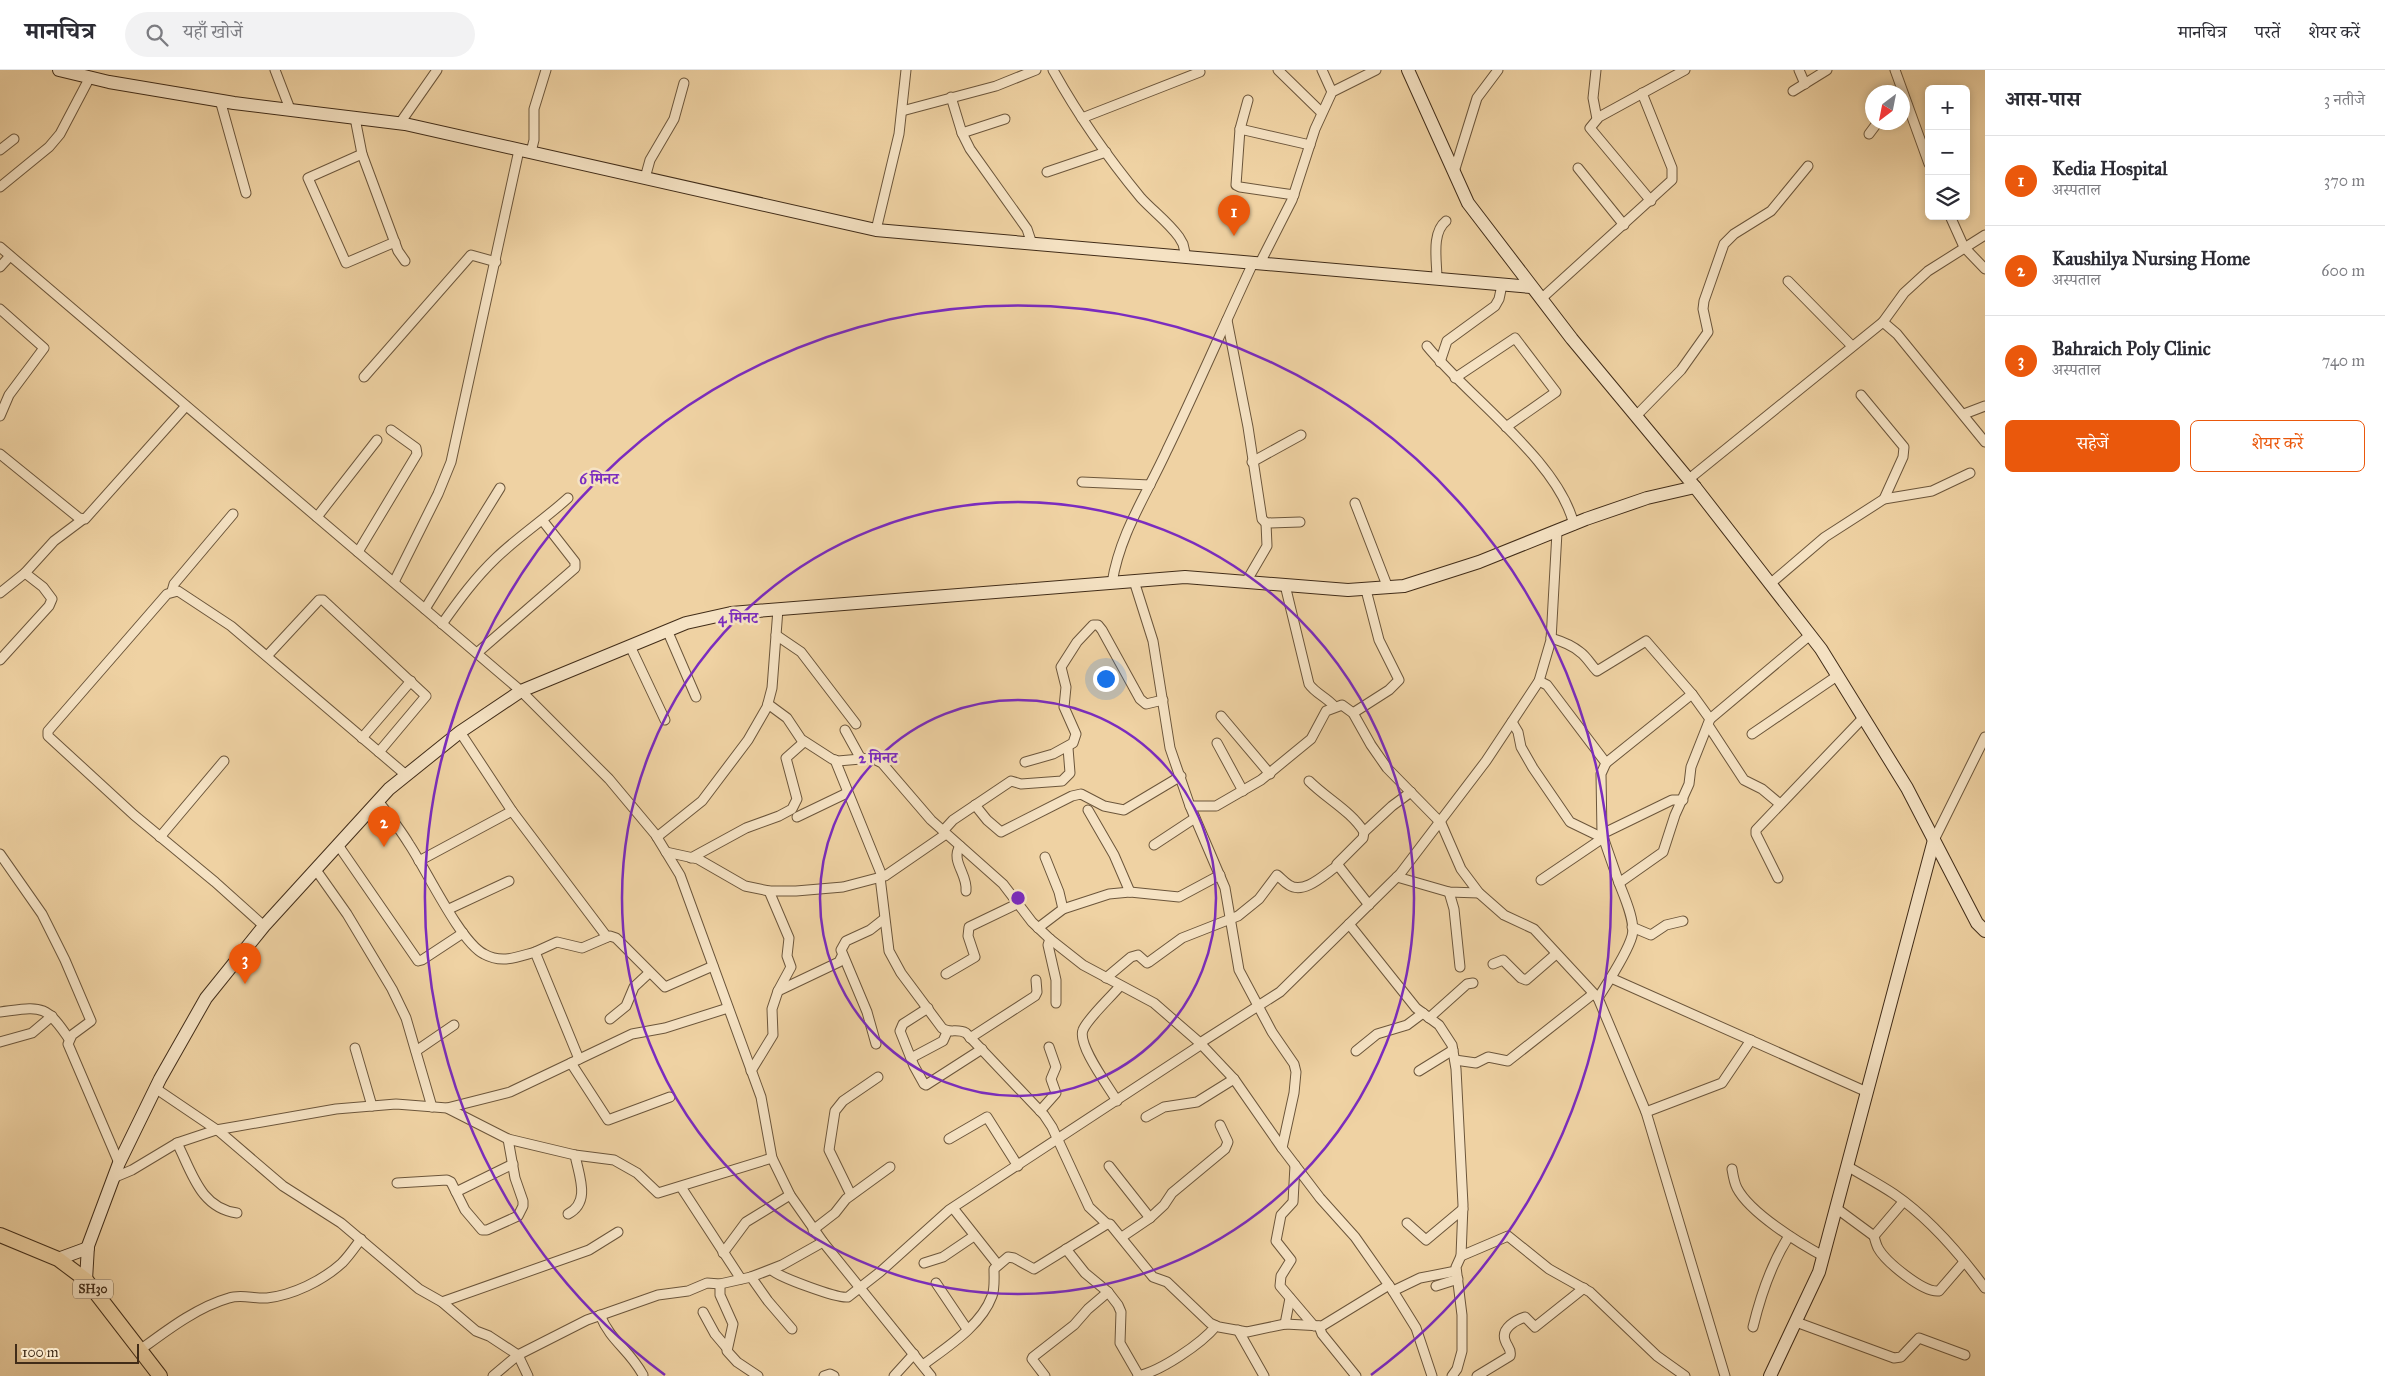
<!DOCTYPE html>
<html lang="hi">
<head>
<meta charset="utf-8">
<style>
	body { margin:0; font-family:"IM FELL Great Primer","Noto Serif Devanagari",serif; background:#f2f2f3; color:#2b2b33 }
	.controls { position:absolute; right:15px; top:15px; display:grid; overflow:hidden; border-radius:8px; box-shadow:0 2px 8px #0003 }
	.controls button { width:45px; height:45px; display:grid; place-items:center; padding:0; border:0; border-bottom:1px solid #e1e1e2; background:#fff; color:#2b2b33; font:25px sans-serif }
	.compass { position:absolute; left:1865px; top:15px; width:45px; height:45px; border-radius:50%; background:#fff; box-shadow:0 2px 8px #0003; rotate:212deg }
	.scale { position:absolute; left:15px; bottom:12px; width:124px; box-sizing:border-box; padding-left:5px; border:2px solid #412c18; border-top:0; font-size:14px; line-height:18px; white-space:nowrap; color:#412c18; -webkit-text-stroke:4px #f5e2c3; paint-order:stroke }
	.you { position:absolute; left:1105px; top:608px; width:18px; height:18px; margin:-12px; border:4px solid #fff; border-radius:50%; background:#1a73e8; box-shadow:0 0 0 8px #1a73e833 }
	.badge { display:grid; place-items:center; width:32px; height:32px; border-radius:50%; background:#ea580c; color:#fff; font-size:16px; font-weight:700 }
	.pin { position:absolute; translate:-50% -41px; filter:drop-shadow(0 1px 2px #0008) }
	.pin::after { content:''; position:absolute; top:26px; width:18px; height:15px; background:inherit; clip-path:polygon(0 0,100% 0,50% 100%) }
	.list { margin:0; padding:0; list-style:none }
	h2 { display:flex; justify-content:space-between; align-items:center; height:65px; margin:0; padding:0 20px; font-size:21px }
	h2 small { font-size:16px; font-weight:400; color:#7c7c81 }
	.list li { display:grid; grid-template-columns:32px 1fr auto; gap:15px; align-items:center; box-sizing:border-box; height:90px; padding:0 20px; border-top:1px solid #e1e1e2 }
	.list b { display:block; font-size:19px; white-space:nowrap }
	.list p { margin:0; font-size:16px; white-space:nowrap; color:#7c7c81 }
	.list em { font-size:16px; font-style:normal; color:#7c7c81 }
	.actions { display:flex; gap:10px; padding:15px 20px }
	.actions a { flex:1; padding:11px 0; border:1px solid #ea580c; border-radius:8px; text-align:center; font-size:18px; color:#ea580c }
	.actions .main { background:#ea580c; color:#fff }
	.icon { flex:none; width:28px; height:28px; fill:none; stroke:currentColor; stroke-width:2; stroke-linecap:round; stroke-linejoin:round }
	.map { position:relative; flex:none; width:1985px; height:1306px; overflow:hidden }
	header { display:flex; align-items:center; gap:30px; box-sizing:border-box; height:70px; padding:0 25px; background:#fff; border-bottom:1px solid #e1e1e2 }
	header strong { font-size:24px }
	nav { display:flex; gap:28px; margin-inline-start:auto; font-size:18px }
	.search { width:350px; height:45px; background:#f2f2f3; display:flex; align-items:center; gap:12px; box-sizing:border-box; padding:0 18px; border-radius:28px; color:#7c7c81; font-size:19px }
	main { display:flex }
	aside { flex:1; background:#fff }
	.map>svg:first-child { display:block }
</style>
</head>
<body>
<header>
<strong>मानचित्र</strong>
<div class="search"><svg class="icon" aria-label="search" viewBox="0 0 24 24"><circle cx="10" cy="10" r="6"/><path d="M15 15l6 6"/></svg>यहाँ खोजें</div>
<nav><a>मानचित्र</a><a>परतें</a><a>शेयर करें</a></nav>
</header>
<main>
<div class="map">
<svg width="1985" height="1306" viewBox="0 0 1985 1306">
	<rect width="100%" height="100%" fill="#efd2a3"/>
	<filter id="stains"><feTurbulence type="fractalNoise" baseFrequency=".004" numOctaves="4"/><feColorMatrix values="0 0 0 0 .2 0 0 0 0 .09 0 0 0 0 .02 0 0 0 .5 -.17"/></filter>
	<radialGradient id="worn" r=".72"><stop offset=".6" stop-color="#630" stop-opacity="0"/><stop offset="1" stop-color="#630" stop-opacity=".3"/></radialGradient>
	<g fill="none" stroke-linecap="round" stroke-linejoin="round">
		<g stroke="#6c563b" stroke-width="11">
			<g id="street">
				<polyline points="275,0 290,39"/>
				<path d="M1053 0C1078 45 1108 88 1141 128 1153 141 1168 152 1179 167L1183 174 1186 187"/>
				<polyline points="1278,0 1321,42"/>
				<polyline points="1322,0 1332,22"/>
				<polyline points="1596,0 1593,28 1597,49"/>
				<polyline points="1799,0 1805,14"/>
				<polyline points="1895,0 1929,94"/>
				<polyline points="1793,21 1827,0"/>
				<polyline points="951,27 962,63 970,79 1027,159 1032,174"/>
				<polyline points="220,30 246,123"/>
				<polyline points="1248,30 1240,59 1236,115 1240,117 1294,125"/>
				<polyline points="902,41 996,16 1036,0"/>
				<polyline points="355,48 362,84 398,181 405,191"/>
				<polyline points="1082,48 1200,2"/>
				<polyline points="400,53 437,0"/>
				<polyline points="1240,59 1310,75"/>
				<polyline points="962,63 1005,49"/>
				<polyline points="1869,64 1878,52"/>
				<polyline points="0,80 14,69"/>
				<polyline points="531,82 534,70 534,39 546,0"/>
				<polyline points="362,84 308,108 346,193 395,172"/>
				<polyline points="1578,98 1624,155"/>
				<polyline points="1047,102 1106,82"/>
				<polyline points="1454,102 1477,28 1498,0"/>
				<polyline points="645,108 650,90 674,49 684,13"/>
				<polyline points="0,117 49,77 60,64 90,7"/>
				<polyline points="1651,131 1590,58 1599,47 1685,0"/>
				<polyline points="1950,146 1964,177 1985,199"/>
				<polyline points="876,160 899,64 906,0"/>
				<polyline points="0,177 521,621 609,709 655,764 680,805 761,1027 772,1088 790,1125 823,1172 931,1306"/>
				<polyline points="1260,193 1292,130 1315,59 1332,22 1376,0"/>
				<polyline points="0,197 10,186"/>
				<path d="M1437 209C1437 191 1431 163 1446 151"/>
				<polyline points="1788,211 1852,276"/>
				<polyline points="1541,229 1672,110 1672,98 1642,23"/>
				<polyline points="0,239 44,278 9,325 0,346"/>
				<polyline points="1227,250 1248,357 1262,449 1266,453 1300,452"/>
				<polyline points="1883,252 1904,223 1928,201 1985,165"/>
				<path d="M1427 276C1469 328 1559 391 1574 455"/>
				<polyline points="1440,292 1447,271 1495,236 1499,229 1502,215"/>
				<polyline points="364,307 471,185 496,192"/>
				<polyline points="1455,308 1515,268 1556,322 1506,357"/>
				<polyline points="1861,325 1904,377 1903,387 1884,429"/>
				<polyline points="1964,344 1985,336"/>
				<polyline points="1636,346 1681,300 1708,262 1703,239 1704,231 1724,174 1734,164 1771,141 1808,96"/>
				<polyline points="0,384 79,448 85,449 186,336"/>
				<polyline points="1252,392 1301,365"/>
				<polyline points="1689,409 1883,252 1897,264 1985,372"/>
				<polyline points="1082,412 1150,415"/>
				<polyline points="1355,433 1388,518"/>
				<polyline points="317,447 377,370"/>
				<polyline points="358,482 417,384 416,378 391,360"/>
				<polyline points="1134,511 1153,571 1170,678 1190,736 1225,818 1239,900 1272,962 1294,994 1296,1002 1294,1023 1282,1078"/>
				<polyline points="394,512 438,424 451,392 519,80"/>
				<polyline points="1246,512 1267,476 1266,453"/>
				<path d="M1112 513C1120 463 1146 426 1167 380 1197 318 1224 255 1253 193"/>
				<polyline points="1770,514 1825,467 1884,429 1932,421 1970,403"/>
				<path d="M1285 515 1309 614C1315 623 1326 627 1334 636"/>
				<polyline points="172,521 174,514 233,444"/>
				<polyline points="0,523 25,503 54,471 82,450"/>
				<polyline points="425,539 500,418"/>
				<path d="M442 554C459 530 475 508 496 488 519 466 545 449 568 428"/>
				<polyline points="667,560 696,627"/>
				<polyline points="776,565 801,582 856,654"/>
				<path d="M1551 568C1561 571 1573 576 1580 582 1587 587 1591 595 1597 601L1646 571 1692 624 1710 649 1810 565"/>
				<polyline points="630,576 665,650"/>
				<polyline points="477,583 575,498 575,492 543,451"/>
				<polyline points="267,586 319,530 323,530 426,626 379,682"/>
				<polyline points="0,590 49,536 52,529 43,517 25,503"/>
				<polyline points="1539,611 1547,615 1606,693 1692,624"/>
				<polyline points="768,634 787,648 801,669 832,689 838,691 872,688 882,693 931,750 1003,814 1032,852 1050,869 1083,895 1154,933 1200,973 1234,1009 1282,1078 1320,1128 1355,1167 1393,1221 1416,1258 1432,1306"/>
				<polyline points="1353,643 1389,620 1399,610 1379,570 1366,520"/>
				<polyline points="1221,646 1270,704"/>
				<polyline points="1512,652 1518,662 1521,677 1533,698 1570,752 1603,768"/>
				<polyline points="1708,655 1744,710 1762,719 1780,734"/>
				<polyline points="845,660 861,689"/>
				<polyline points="460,662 512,741 607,867"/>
				<polyline points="1752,664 1837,606"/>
				<polyline points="362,668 411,611"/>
				<polyline points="1217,673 1243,721"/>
				<polyline points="835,690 882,806"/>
				<polyline points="1025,692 1053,684 1073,673 1076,664 1064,637 1066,617 1061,597 1077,572 1093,555 1098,555 1102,560 1140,629 1146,634 1163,630"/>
				<polyline points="1606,693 1601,704 1602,764 1619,813 1663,782 1675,745 1689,714 1691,697 1710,649"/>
				<path d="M1309 711C1327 729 1351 741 1364 762L1363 768 1337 794 1369 835"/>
				<path d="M378 731C389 745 400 759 409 774 426 799 460 872 484 884 502 894 517 887 535 882L579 989"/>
				<polyline points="975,735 987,750 1001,762 1072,726 1081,724 1104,736 1124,740 1181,706"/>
				<path d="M1190 736H1216L1261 710 1311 669 1326 641 1342 635 1353 643 1371 675 1387 698 1441 753 1461 799 1479 823 1504 845 1534 859 1598 928C1608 912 1627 884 1632 866 1636 852 1624 826 1619 813"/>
				<polyline points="1088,740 1114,785 1130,822"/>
				<polyline points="797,747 847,723"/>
				<polyline points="943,761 953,750 1011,711 1021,714 1062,711 1070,703 1068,678"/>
				<polyline points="1364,762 1392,736 1411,722"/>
				<polyline points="1602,764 1672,730 1683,730"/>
				<polyline points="160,767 224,691"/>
				<polyline points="657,767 702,731 748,670 767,637 772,618 778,539"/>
				<polyline points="1934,770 1985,667"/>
				<polyline points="338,775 418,891 422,890 463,863"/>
				<polyline points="1154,775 1195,748"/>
				<path d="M960 776C950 791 968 804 966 821"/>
				<polyline points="666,782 698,789 745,816 769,821 796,821 843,817 885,806 946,764"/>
				<polyline points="0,784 42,844 65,890 91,951 72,965 68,974 119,1093"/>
				<polyline points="1045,787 1059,822 1063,839"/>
				<polyline points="691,788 746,758 779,746 792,739 797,729 786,688 804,672"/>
				<polyline points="419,791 512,741"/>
				<polyline points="316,800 347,844 392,919 406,948 432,1037"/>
				<path d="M880 807 889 881 901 903 942 958C949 964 957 958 966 963L1044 1045 1052 1057 1089 1137 1107 1154 1034 1199 1014 1188 1008 1187 994 1199C994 1207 995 1219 992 1226 981 1256 947 1277 923 1295"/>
				<polyline points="1397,807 1449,822 1479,823"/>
				<polyline points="1778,808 1756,764 1756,760 1863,648"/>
				<polyline points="1541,810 1603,768"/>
				<polyline points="1449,822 1454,839 1460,897"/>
				<polyline points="449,839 509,811"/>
				<polyline points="1349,854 1416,938 1439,955 1452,975 1456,999 1463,1135 1461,1186 1456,1197 1462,1245 1462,1281 1457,1299 1452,1306"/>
				<polyline points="264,856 215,812 134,745 48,666 48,661 167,524 178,521 231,556 406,705"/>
				<polyline points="1632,857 1651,865 1666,855 1683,851"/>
				<polyline points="1038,858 1063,839 1109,824 1130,822 1179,827 1220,805"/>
				<polyline points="1050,869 1048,875 1056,910 1056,933"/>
				<polyline points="535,882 557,872 582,878 610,866 616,868 665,917 713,896"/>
				<polyline points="1493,894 1503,890 1521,908 1526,910 1556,884"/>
				<polyline points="946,904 975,887 968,866 969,857 1019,833"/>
				<path d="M1106 908 1131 887 1138 885 1147 893 1149 892 1182 868 1238 846 1259 829 1277 805C1281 808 1284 812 1289 815 1304 825 1325 804 1337 796"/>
				<polyline points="1611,908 1867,1022"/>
				<polyline points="778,921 839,892 842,886"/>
				<polyline points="1598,928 1646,1042 1725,1306"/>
				<polyline points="928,938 903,954 900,961 914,996 924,1014 926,1015 982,979"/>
				<path d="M0 942C41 937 45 933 69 969"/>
				<polyline points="1429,948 1467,914 1473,913"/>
				<polyline points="610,949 626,936 634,917 649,903"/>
				<polyline points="970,968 1035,926 1037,922 1036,910"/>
				<polyline points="0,972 32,963 52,946"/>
				<polyline points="1200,973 1280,922 1400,804 1486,691 1539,611 1551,570 1557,462"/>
				<polyline points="876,974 867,942 841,880 846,871 870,860 884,849"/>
				<polyline points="355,978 372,1036"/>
				<polyline points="416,981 454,955"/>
				<polyline points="1356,981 1377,964 1407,955 1423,943"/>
				<polyline points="911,988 943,971 947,962"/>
				<polyline points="1455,990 1476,993 1488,987 1508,991 1593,924"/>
				<polyline points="571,993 608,1050 670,1027"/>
				<polyline points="751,1001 773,965 772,939 778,921 791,897 787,886 789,868 769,821"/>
				<polyline points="1419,1001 1453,980"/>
				<polyline points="155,1018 220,1062 283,1116 341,1153 419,1219 442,1232 476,1261 489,1266 518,1285 528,1306"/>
				<path d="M1117 1031C1109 1017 1077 975 1083 960 1087 949 1111 927 1120 916"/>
				<polyline points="447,1038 510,1022 632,964 665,958 728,938"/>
				<polyline points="1040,1041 1056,1023 1051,1009 1056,997 1049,977"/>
				<polyline points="1646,1042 1722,1013 1751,970"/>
				<polyline points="1146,1047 1164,1037 1197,1032 1234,1009"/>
				<polyline points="949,1069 987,1047 1018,1096"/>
				<path d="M177 1073C192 1102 200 1138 237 1143"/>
				<polyline points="1295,1095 1293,1132 1281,1145 1276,1171 1291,1190 1281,1206 1280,1216 1314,1256"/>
				<polyline points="1109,1096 1150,1148"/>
				<path d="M1847 1096C1862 1105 1879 1114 1894 1124 1929 1148 1960 1184 1985 1218"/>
				<path d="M1732 1099C1733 1105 1734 1112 1737 1118 1750 1143 1799 1173 1823 1186"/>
				<polyline points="113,1108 132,1100 177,1073 216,1060 336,1039 396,1034 447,1038 508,1069 575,1085 614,1090 637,1103 658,1123 772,1088"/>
				<polyline points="397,1113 447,1110 451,1112 465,1140 482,1160 487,1160 518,1146 523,1136 523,1131 515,1108 508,1069"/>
				<polyline points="681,1117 741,1209"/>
				<polyline points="456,1122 513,1094"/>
				<polyline points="851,1125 829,1080 835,1041 843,1031 878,1007"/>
				<polyline points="953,1138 998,1195"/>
				<polyline points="1836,1138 1874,1166 1903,1132"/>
				<path d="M568 1144C591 1132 579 1106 575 1085"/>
				<polyline points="1407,1153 1426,1170 1463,1139"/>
				<polyline points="1107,1154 1110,1154 1153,1207 1167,1212 1210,1253 1219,1257 1247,1262 1285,1254 1322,1256 1389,1215"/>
				<polyline points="813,1160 835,1143 846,1129 890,1097"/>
				<path d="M1874 1166C1875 1170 1876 1174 1878 1178 1885 1191 1923 1223 1939 1221L1964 1192"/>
				<polyline points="1122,1167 1150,1148 1164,1135 1172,1123 1225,1079 1228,1072 1220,1055"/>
				<polyline points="1066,1179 1085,1203 1108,1222 1118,1235 1121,1242 1120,1273 1139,1306"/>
				<polyline points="723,1183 746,1152 790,1125"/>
				<polyline points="1461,1186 1508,1166 1549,1199 1590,1222 1657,1286 1685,1306"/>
				<polyline points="924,1193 943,1187 974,1166"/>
				<path d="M772 1200C779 1207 838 1229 848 1227L880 1202 949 1140 1202 974"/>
				<polyline points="751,1207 768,1231 792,1259"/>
				<polyline points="936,1213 967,1259"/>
				<polyline points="720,1214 720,1225 733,1254 727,1281 737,1292 758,1306"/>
				<polyline points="1436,1216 1458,1209"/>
				<polyline points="1393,1221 1420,1208 1456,1201"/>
				<polyline points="442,1232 589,1180 618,1162"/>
				<polyline points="703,1242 715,1264 726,1277"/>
				<path d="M600 1245C611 1272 629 1279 643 1305"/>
				<polyline points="1796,1252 1894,1288 1901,1287 1919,1268 1965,1285"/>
				<polyline points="1285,1254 1290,1228"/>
				<polyline points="1319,1256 1322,1264 1356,1306"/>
				<path d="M1753 1257C1761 1224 1771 1194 1789 1166"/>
				<polyline points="1238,1260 1264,1306"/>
				<path d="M140 1280C166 1261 197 1237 229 1228 241 1224 254 1229 267 1228 293 1225 322 1211 342 1193 349 1186 355 1177 361 1169"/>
				<polyline points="493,1306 518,1285 587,1250 658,1225 688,1221 707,1213 720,1214 751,1207 782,1195 823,1172"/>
				<polyline points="824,1306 830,1304 834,1306"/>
				<polyline points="894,1306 914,1284"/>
				<polyline points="1045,1306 1032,1289 1033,1287 1074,1255 1088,1239 1108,1222"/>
				<path d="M1138 1306C1161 1301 1201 1274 1216 1256"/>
				<path d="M1477 1306 1510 1286C1512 1279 1507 1277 1505 1270 1501 1258 1516 1250 1525 1247L1535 1257 1584 1218"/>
			</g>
		</g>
		<g stroke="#412c18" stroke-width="14">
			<g id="secondary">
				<polyline points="59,0 109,12 234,33 405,54 876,160 1531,217"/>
				<polyline points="1408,0 1468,133 1572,269 1695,417 1821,579 1907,718 1977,853 1985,861"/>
				<polyline points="58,1189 88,1178"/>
				<polyline points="86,1210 88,1176 119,1093 160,1009 206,928 264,856 389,719 460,662 521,621 686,553 731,543 1185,507 1348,520 1404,516 1479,492 1586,449 1647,428 1695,417"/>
				<polyline points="1770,1306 1819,1202 1934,770"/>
			</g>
		</g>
		<g stroke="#412c18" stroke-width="16">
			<polyline id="primary" points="0,1165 58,1189 86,1210 160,1306"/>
		</g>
		<use href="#street" stroke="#f5e2c3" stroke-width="9"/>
		<use href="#secondary" stroke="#f5e2c3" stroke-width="12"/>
		<use href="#primary" stroke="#efd2a3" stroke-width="14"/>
	</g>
	<g fill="none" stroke="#7b2cbf" stroke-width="2.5">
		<circle cx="1018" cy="828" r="198"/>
		<circle cx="1018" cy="828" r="396"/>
		<path d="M665 1305A593 593 0 1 1 1371 1305"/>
	</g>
	<g text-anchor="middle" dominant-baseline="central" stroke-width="5" stroke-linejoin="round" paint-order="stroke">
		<rect fill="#f5e2c3" stroke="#77634b" stroke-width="1" x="73" y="1209.5" width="40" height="19" rx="4"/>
		<g font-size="12" font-weight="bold" fill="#412c18">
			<text x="93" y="1219">SH30</text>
		</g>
	</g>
	<circle cx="1018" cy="828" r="8" fill="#7b2cbf" stroke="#f5e2c3" stroke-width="2.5"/>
	<g font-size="15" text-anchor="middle" font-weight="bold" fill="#7b2cbf" stroke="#f5e2c3" stroke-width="5" stroke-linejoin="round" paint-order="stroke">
		<text x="599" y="414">6 मिनट</text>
		<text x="738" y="553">4 मिनट</text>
		<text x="878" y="693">2 मिनट</text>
	</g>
	<rect width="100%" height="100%" filter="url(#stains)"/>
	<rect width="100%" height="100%" fill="url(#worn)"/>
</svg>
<div class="controls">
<button>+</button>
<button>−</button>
<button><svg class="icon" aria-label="layers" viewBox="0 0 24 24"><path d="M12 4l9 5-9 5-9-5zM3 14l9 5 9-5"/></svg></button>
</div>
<svg class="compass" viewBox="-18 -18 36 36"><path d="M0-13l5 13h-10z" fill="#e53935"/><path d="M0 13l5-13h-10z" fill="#7c7c81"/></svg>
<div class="scale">100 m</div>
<div class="you"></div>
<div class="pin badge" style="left:1234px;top:166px">1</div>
<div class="pin badge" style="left:384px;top:777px">2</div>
<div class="pin badge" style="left:245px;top:914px">3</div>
</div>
<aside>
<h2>आस-पास<small>3 नतीजे</small></h2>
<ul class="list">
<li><span class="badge">1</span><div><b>Kedia Hospital</b><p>अस्पताल</p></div><em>370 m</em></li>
<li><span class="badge">2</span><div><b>Kaushilya Nursing Home</b><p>अस्पताल</p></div><em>600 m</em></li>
<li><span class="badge">3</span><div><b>Bahraich Poly Clinic</b><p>अस्पताल</p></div><em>740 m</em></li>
</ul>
<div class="actions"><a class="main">सहेजें</a><a>शेयर करें</a></div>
</aside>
</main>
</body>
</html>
